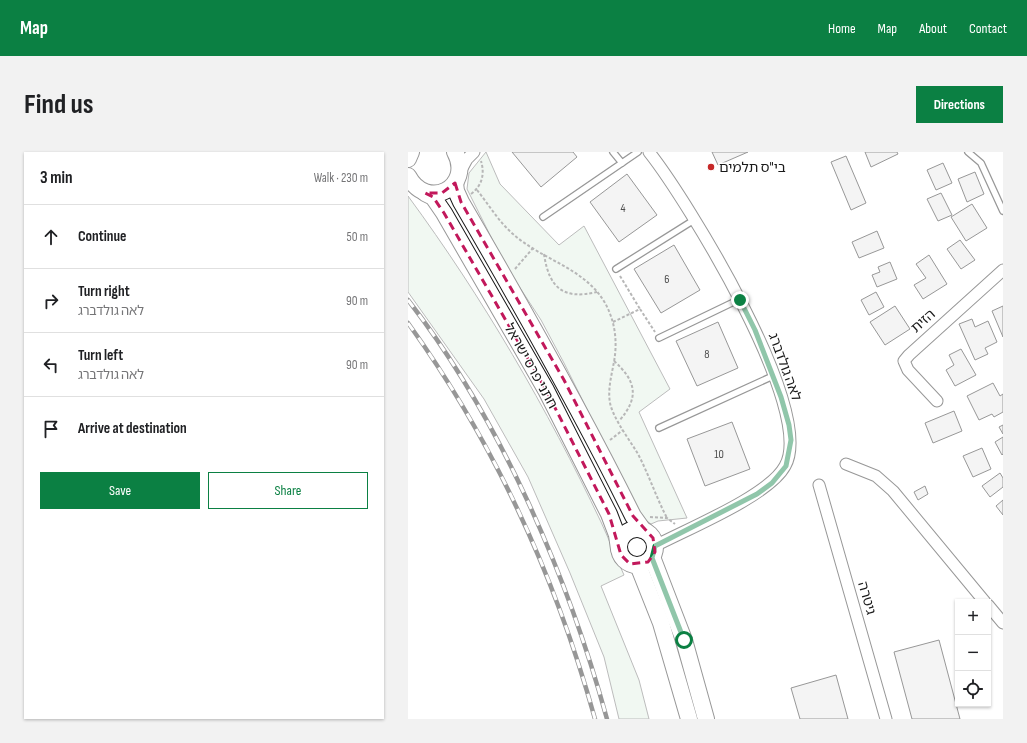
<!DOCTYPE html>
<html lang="en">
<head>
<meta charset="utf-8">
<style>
	body { margin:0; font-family:"Sofia Sans Condensed","Noto Sans Hebrew",sans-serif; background:#f2f2f2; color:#202124 }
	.controls { position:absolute; right:12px; bottom:12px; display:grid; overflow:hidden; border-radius:0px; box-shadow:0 1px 3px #0004 }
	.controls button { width:36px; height:36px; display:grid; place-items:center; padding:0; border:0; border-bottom:1px solid #e0e0e0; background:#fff; color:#202124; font:20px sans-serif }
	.stop { position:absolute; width:12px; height:12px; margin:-9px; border:3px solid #0b8043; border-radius:50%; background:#fff }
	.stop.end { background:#0b8043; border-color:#fff; box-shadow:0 1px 4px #0008 }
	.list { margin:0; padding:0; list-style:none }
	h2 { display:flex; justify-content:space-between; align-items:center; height:52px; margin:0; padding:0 16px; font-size:17px }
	h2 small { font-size:13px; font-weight:400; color:#757577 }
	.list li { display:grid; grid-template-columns:26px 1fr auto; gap:12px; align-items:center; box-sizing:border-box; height:64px; padding:0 16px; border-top:1px solid #e0e0e0 }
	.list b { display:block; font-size:15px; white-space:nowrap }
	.list p { margin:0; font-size:13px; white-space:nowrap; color:#757577 }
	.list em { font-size:13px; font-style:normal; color:#757577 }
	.actions { display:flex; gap:8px; padding:12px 16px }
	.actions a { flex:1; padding:9px 0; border:1px solid #0b8043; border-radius:0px; text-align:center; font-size:14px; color:#0b8043 }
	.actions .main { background:#0b8043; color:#fff }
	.icon { flex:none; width:22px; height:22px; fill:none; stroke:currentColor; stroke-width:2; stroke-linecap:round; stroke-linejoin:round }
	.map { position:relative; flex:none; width:595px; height:567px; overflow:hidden; border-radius:0px }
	header { display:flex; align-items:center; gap:24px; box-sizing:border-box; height:56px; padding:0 20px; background:#0b8043; color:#fff }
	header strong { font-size:19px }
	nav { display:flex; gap:22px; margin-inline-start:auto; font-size:14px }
	.intro { display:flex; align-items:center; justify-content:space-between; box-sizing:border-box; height:96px; padding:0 24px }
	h1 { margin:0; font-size:28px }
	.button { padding:10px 18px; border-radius:0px; background:#0b8043; color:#fff; font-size:14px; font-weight:700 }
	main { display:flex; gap:24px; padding:0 24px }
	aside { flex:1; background:#fff; border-radius:0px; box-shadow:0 1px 3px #0004 }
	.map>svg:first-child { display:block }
</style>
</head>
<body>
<header>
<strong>Map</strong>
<nav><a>Home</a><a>Map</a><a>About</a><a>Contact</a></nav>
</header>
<div class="intro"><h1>Find us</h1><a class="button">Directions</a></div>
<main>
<aside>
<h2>3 min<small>Walk · 230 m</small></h2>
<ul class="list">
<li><svg class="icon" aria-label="ahead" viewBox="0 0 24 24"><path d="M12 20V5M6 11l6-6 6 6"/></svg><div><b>Continue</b></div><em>50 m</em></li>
<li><svg class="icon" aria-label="right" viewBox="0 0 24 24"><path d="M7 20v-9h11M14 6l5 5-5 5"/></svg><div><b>Turn right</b><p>לאה גולדברג</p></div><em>90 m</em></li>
<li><svg class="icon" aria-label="left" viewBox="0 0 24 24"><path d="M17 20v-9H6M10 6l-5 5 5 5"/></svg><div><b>Turn left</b><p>לאה גולדברג</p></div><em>90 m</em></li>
<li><svg class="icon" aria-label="arrive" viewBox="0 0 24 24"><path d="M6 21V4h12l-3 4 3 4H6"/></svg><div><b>Arrive at destination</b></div></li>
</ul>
<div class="actions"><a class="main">Save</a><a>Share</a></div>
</aside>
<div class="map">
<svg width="595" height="567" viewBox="0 0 595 567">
	<rect width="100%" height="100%" fill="#fff"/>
	<g fill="#e0efe3" stroke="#6a6a6a">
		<polygon points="78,0 92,32 151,93 176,74 262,237 231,260 279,366 250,369 243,372 232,364 156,211 133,168 97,113 59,37 61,21"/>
		<path d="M0 44C75 146 139 256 193 370 201 387 208 406 216 423L193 434 231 528 241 567H211L196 505 162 421 120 325 76 247 0 140Z"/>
	</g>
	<g fill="#e6e6e6" stroke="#1a1a1a">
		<polygon points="104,0 165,0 169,5 133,35"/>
		<polygon points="304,0 340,0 310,13"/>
		<polygon points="457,0 489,0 490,2 463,15"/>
		<polygon points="438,4 458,51 443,58 423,10"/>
		<polygon points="535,11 544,31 528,38 519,18"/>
		<polygon points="567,20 576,42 559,50 550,27"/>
		<polygon points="219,22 249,63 211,90 182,50"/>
		<polygon points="533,41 544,63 530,69 519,47"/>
		<polygon points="564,52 579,76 558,89 543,65"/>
		<polygon points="469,79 476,96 451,106 444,90"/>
		<polygon points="552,88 567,108 553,117 539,97"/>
		<polygon points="266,93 292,138 253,161 226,117"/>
		<polygon points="521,103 539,132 515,147 506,133 518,126 508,112"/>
		<polygon points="482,110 489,127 469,135 464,123 472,120 470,115"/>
		<polygon points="468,140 476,155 461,163 453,148"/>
		<polygon points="487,154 502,177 477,193 462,170"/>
		<polygon points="595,154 595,185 584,159"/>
		<polygon points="564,167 567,175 580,169 589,190 577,196 580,202 567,208 551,172"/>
		<polygon points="310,170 330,216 289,234 268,189"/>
		<polygon points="553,197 568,223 547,234 538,218 546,213 541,203"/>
		<polygon points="585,231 592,244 595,242 595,260 586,265 584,262 571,268 559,244"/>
		<polygon points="546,259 554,279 525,291 517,271"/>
		<polygon points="324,270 342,317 297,334 279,287"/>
		<polygon points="595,273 595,282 591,275"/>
		<polygon points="595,285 595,302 594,303 587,290"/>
		<polygon points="574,296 583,317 565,325 555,304"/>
		<polygon points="592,321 595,326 595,335 582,345 574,334"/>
		<polygon points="517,334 520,342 510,348 506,340"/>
		<polygon points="595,348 595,363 588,354"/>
		<polygon points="531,488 552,567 504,567 486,500"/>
		<polygon points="428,523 440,567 392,567 383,536"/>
	</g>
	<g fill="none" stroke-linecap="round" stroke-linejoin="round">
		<g stroke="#1a1a1a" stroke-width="8">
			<g id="lane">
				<polyline points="205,0 214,11"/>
				<polyline points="560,0 573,11 595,59"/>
				<polyline points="135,65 230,0"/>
				<polyline points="208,117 286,68"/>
				<polyline points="251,186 332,147"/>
				<polyline points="251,276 365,224"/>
			</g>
		</g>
		<g stroke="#1a1a1a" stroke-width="13">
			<g id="street">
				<path d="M241 0C279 48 409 259 377 314 361 344 279 377 247 394"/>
				<polyline points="51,22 59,7 66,0"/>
				<polyline points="529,249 500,218 496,209 501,203 595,118"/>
				<polyline points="438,312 468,324 485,339 577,450"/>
				<polyline points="411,333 478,567"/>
				<polyline points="580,453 595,471"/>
			</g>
		</g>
		<g stroke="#1a1a1a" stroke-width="18">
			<g id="secondary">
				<polyline points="0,7 3,0"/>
				<path d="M0 24C19 60 66 35 47 0"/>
				<path d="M47 31 48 39 53 50C113 153 172 257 225 364L235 378"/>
				<polyline points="17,41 25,45 36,61 138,238 201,362 209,383 211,397"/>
				<circle cx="229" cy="395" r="18"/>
				<polyline points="244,405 276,488 298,567"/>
				<polyline points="230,413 253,471 281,567"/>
			</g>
		</g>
		<g stroke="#5f5f5f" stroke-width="2" stroke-dasharray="3 2" stroke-linecap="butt">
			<path d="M69 38C81 53 91 70 105 82 134 108 177 116 197 151 206 167 209 185 207 203 205 220 198 238 203 255 209 272 221 287 230 302 241 323 248 345 259 366"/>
			<path d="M63 42C74 34 77 22 73 9"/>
			<path d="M136 102C141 136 155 148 189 140"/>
			<polyline points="107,117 125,96"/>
			<polyline points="212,124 232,157"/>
			<polyline points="205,170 232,157 247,180"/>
			<path d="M206 209C228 229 232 245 211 269"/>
			<polyline points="202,288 215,278"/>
			<polyline points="242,365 259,366 267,372"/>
		</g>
		<use href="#lane" stroke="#fff" stroke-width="5.5"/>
		<use href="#street" stroke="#fff" stroke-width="11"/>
		<use href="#secondary" stroke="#fff" stroke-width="16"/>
		<g stroke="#1a1a1a" stroke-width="4.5">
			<g id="rail">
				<path d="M0 148C92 267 159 422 199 567"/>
				<path d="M0 171C87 292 147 423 187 567"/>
			</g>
		</g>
		<use href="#rail" stroke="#fff" stroke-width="3" stroke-dasharray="9" stroke-linecap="butt"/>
	</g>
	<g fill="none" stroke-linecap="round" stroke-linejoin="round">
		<polyline stroke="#0b8043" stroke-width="5" points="276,488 244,406 247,394 349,342 364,331 378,314 383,288 381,273 373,245 347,178 332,148"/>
	</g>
	<path d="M0 0H595V567H0ZM47 31 53 50 156 228 225 364 245 386 247 400 240 410 222 412 213 403 201 362 138 238 36 61 25 45 17 41H34Z" fill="#fff" fill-opacity=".55" fill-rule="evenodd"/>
	<path fill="none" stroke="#c2185b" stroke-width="3" stroke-dasharray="8 5" stroke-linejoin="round" d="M47 31 53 50 156 228 225 364 245 386 247 400 240 410 222 412 213 403 201 362 138 238 36 61 25 45 17 41H34Z"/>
	<circle fill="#c62828" stroke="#fff" stroke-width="1.5" cx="303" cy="15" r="4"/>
	<g text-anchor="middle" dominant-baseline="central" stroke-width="3" stroke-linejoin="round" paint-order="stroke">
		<g font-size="12" fill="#4d4d4d">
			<text x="215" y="56">4</text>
			<text x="259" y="127">6</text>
			<text x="299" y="202">8</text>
			<text x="311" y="302">10</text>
		</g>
		<g font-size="14" fill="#1a1a1a" stroke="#fff" text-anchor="start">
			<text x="311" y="15">בי"ס תלמים</text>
		</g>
		<g font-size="14" fill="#1a1a1a" stroke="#fff">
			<text transform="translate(515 169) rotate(-42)">הזית</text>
			<text transform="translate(123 214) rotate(61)">חתני פרס ישראל</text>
			<text transform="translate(377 215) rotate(70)">לאה גולדברג</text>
			<text transform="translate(459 446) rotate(74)">גיטרה</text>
		</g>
	</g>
</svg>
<div class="controls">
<button>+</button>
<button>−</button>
<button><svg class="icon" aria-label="locate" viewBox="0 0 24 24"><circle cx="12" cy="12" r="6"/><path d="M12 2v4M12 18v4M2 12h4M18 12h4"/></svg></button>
</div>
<div class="stop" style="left:276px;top:488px"></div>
<div class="stop end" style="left:332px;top:148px"></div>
</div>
</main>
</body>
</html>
